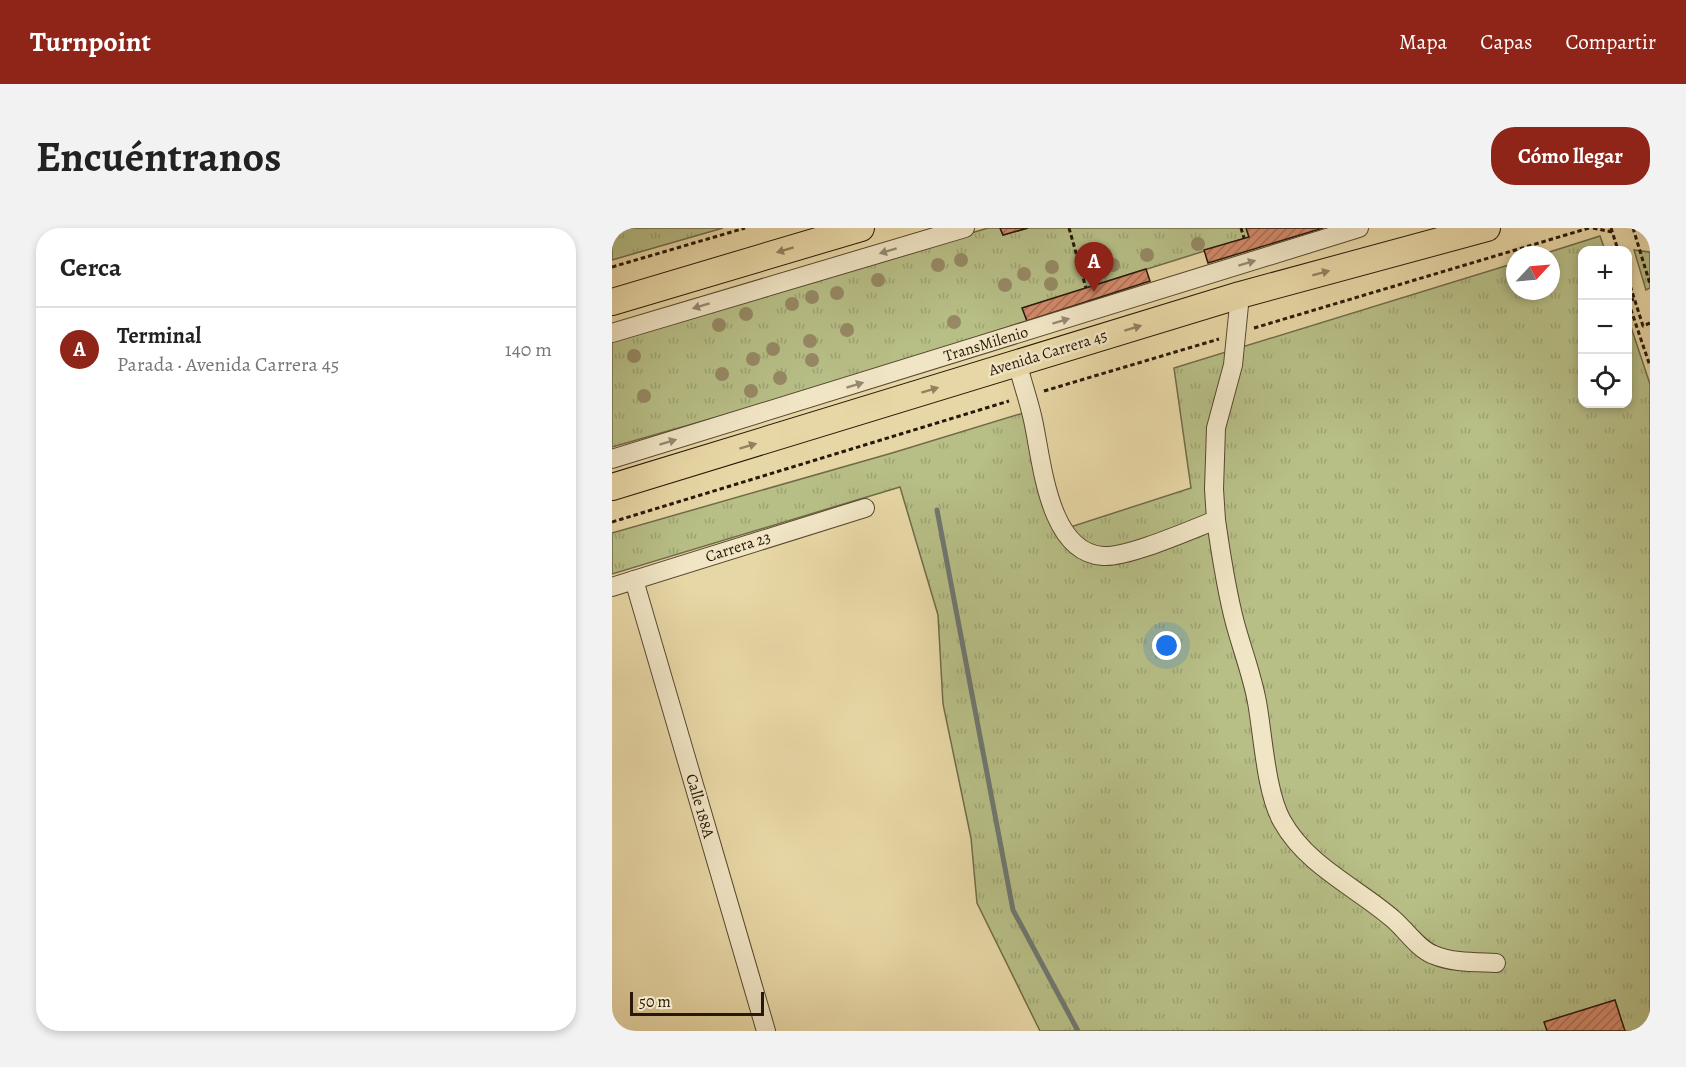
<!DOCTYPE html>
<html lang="es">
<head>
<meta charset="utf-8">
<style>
	body { margin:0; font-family:Alegreya,serif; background:#f2f2f2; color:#222 }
	.controls { position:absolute; right:18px; top:18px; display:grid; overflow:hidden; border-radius:12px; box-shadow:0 3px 9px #0003 }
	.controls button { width:54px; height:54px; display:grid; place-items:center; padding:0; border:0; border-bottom:2px solid #e0e0e0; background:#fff; color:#222; font:30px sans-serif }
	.compass { position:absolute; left:894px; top:18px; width:54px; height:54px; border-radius:50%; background:#fff; box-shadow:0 3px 9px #0003; rotate:64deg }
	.scale { position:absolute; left:18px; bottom:15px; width:134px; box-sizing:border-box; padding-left:6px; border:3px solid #281809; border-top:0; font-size:16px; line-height:21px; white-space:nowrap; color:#281809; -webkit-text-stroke:4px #f0e5c5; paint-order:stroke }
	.you { position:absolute; left:555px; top:418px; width:21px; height:21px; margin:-15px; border:4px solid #fff; border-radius:50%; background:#1a73e8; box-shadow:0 0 0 9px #1a73e833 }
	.badge { display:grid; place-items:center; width:39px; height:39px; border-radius:50%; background:#8f2418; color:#fff; font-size:20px; font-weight:700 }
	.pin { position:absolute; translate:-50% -50px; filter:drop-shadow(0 2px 3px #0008) }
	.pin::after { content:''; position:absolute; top:32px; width:21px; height:18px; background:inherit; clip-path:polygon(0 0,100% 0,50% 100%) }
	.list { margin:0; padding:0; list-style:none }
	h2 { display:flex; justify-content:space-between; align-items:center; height:78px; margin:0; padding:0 24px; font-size:26px }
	h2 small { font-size:20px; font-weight:400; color:#767676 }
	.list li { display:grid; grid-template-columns:39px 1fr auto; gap:18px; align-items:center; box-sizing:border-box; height:84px; padding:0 24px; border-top:2px solid #e0e0e0 }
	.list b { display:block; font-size:22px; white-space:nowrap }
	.list p { margin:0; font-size:20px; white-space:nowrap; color:#767676 }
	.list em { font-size:20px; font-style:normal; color:#767676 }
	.icon { flex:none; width:33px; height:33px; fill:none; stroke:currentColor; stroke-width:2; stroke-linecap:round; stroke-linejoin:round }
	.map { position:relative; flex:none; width:1038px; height:803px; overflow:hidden; border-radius:24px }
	header { display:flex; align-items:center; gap:36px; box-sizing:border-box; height:84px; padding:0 30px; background:#8f2418; color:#fff }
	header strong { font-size:28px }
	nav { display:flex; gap:33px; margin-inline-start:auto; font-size:21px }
	.intro { display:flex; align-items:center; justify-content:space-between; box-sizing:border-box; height:144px; padding:0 36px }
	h1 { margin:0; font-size:42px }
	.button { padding:15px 27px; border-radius:24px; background:#8f2418; color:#fff; font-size:21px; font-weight:700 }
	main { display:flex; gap:36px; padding:0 36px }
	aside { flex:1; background:#fff; border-radius:24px; box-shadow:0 3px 9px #0003 }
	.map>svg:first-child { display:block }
</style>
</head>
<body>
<header>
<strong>Turnpoint</strong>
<nav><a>Mapa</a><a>Capas</a><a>Compartir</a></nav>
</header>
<div class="intro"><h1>Encuéntranos</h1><a class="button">Cómo llegar</a></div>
<main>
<aside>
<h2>Cerca<small></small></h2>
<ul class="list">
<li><span class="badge">A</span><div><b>Terminal</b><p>Parada · Avenida Carrera 45</p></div><em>140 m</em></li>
</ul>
</aside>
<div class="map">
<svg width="1038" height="803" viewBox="0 0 1038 803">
	<defs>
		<pattern id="grass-tufts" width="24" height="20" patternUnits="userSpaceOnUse" patternTransform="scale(1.5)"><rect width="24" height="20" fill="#b7be86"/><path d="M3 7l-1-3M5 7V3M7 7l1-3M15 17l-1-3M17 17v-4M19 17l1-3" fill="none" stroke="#9da372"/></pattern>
		<pattern id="building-hatch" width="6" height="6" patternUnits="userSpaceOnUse" patternTransform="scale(1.5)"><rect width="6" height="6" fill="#d28969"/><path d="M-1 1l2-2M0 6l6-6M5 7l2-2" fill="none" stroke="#aa6f55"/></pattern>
	</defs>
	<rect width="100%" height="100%" fill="#e8d7a6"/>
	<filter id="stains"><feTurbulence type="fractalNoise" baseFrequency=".00333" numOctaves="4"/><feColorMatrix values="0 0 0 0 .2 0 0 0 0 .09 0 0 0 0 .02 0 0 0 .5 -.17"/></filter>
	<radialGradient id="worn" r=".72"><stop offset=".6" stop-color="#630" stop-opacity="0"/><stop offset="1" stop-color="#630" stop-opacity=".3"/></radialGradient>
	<g fill="url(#grass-tufts)" stroke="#706b48" stroke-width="1.5">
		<polygon points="0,0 111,0 0,32"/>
		<polygon points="376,0 388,0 391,7 416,0 634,0 637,9 411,80 415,93 402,97 248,148 0,219 0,112"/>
		<polygon points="988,8 993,22 970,22 970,176 1016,176 1016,90 1038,156 1038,803 428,803 365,675 359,610 331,476 326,387 288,259 0,346 0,305 280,225 421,182 443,304 579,260 562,140 903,35 903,63 939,63 939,27 928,27"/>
		<polygon points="1022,22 1038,24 1038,60 1034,62"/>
	</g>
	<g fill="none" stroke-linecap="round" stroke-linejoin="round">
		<polyline stroke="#6f7770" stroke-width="5" points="325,282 401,682 466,803"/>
	</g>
	<g fill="url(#building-hatch)" stroke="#281809" stroke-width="1.5">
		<polygon points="388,0 416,0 391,7"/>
		<polygon points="634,0 711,0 596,35 592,22 637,9"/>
		<polygon points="534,41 538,53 415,93 410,80"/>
		<polygon points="1003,772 1013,803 935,803 932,794"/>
	</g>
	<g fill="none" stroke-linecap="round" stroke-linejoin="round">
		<g stroke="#584830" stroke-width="20">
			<g id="minor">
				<polyline points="0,105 353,0"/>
				<path d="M405 134C410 154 417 173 421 192 430 232 436 325 491 328 515 330 578 302 604 292L602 261 604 200 621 137 628 67"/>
				<polyline points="0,231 747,0"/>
				<path d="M604 292C609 327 614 361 623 395 630 421 640 447 645 474 651 507 654 565 670 593 695 638 744 659 781 691 794 702 806 721 822 727 841 735 864 734 884 735"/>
				<polyline points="22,352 154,803"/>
				<polyline points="0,359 253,280"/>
			</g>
		</g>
		<g stroke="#281809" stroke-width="28">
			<g id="highway">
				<polyline points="0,74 249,0"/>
				<polyline points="0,259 628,67 875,0"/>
			</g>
		</g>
		<g stroke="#281809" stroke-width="3" stroke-dasharray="4.5 3" stroke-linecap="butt">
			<polyline points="457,0 474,60"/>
			<polyline points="629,0 632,10"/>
			<polyline points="981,0 1000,4"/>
			<polyline points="999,0 1006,22"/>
			<polyline points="1021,0 1038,56"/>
			<polyline points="0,39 133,0"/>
			<polyline points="1016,51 1031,98 1038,95"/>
			<polyline points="1022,71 1016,73 1038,138"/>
			<polyline points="642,100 977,0"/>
			<polyline points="432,163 607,111"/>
			<polyline points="0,294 397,173"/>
		</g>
		<use href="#minor" stroke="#f0e5c5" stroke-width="18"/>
		<use href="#highway" stroke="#e8d7a6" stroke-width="26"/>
	</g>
	<g fill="#968964">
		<circle cx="586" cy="16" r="7"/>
		<circle cx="535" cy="27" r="7"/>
		<circle cx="349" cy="32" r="7"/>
		<circle cx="326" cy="37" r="7"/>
		<circle cx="501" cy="37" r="7"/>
		<circle cx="440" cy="39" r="7"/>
		<circle cx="412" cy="46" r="7"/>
		<circle cx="266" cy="52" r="7"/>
		<circle cx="439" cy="56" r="7"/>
		<circle cx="393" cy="57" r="7"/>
		<circle cx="225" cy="65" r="7"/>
		<circle cx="200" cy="69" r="7"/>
		<circle cx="180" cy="76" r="7"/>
		<circle cx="134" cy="86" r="7"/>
		<circle cx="342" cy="94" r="7"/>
		<circle cx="107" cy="97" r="7"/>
		<circle cx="235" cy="102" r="7"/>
		<circle cx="198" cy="113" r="7"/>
		<circle cx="161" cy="121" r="7"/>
		<circle cx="22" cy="128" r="7"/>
		<circle cx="141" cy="131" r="7"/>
		<circle cx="200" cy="132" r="7"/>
		<circle cx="110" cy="146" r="7"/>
		<circle cx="168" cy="150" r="7"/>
		<circle cx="139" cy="163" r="7"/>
		<circle cx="32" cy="168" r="7"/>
	</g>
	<defs><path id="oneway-solid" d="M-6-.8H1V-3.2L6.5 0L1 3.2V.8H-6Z" transform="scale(1.5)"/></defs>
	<g fill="#92815f">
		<use href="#oneway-solid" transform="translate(173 22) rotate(163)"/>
		<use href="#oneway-solid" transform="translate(709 45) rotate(-15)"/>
		<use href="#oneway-solid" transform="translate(521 100) rotate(-17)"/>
		<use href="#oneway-solid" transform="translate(318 162) rotate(-17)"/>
		<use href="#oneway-solid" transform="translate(136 218) rotate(-17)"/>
	</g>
	<g fill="#968970">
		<use href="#oneway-solid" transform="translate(276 23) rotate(163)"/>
		<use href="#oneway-solid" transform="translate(635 35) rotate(-17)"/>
		<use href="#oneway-solid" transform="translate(89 78) rotate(163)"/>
		<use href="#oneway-solid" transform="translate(449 93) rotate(-17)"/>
		<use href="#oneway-solid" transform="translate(243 157) rotate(-17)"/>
		<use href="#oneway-solid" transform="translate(56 214) rotate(-17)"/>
	</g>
	<g text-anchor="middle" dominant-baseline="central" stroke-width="5" stroke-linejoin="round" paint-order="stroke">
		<g font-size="16" fill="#281809" stroke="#f0e5c5">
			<text transform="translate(374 116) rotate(-17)">TransMilenio</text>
			<text transform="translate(436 125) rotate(-17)">Avenida Carrera 45</text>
			<text transform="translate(126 319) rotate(-18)">Carrera 23</text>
			<text transform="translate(88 578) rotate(74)">Calle 188A</text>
		</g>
	</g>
	<rect width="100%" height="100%" filter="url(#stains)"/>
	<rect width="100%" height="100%" fill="url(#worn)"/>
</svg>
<div class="controls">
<button>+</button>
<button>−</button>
<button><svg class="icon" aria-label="locate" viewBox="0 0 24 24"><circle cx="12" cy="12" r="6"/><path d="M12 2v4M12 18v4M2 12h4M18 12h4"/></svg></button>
</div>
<svg class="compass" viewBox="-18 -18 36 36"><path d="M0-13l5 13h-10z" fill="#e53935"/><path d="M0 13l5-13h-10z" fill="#767676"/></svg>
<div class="scale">50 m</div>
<div class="you"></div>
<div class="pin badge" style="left:482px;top:64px">A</div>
</div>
</main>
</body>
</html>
